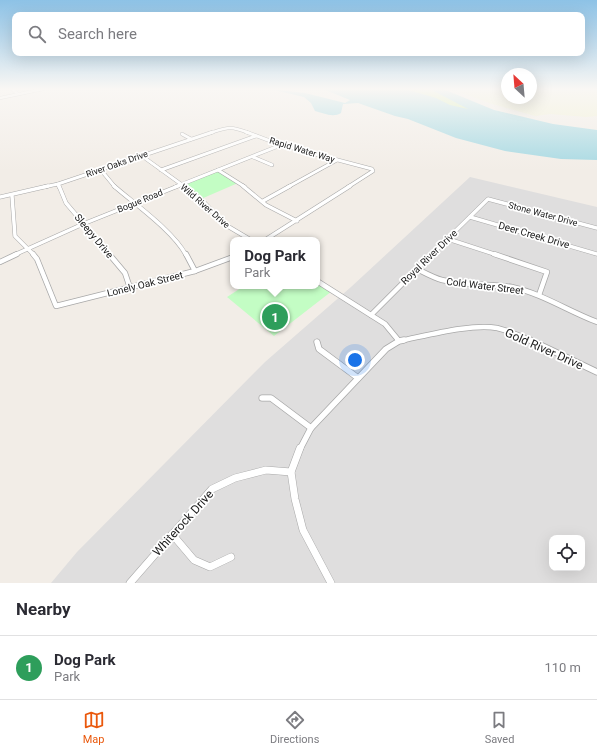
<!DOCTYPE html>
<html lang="en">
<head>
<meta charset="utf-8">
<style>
	body { margin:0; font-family:Roboto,sans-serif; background:#f7f7f7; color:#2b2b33 }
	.controls { position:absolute; right:12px; bottom:12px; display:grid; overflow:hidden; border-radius:8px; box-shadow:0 4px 16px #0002 }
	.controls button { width:36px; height:36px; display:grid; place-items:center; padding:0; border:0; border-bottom:1px solid #e1e1e2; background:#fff; color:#2b2b33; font:20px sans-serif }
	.compass { position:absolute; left:501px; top:68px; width:36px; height:36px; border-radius:50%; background:#fff; box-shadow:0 4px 16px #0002; rotate:334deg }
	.you { position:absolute; left:355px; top:360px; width:14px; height:14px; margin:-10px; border:3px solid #fff; border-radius:50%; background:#1a73e8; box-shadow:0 0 0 6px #1a73e833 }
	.badge { display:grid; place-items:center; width:26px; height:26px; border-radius:50%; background:#ea580c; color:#fff; font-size:13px; font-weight:700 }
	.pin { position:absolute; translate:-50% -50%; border:2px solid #fff; box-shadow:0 1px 4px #0006 }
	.popup { position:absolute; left:230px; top:237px; width:90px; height:52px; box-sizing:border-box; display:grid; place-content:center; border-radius:8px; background:#fff; filter:drop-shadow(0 1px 3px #0005); font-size:13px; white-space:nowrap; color:#7c7c81 }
	.popup b { font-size:15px; color:#2b2b33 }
	.popup::after { content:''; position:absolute; left:50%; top:100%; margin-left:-8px; border:8px solid transparent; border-top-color:#fff }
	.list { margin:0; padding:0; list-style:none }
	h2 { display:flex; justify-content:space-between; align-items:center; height:52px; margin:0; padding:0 16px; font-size:17px }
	h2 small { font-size:13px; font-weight:400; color:#7c7c81 }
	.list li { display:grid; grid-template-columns:26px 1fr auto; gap:12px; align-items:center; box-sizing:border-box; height:64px; padding:0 16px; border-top:1px solid #e1e1e2 }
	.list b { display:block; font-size:15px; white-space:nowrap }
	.list p { margin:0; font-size:13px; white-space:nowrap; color:#7c7c81 }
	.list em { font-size:13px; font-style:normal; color:#7c7c81 }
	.icon { flex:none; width:22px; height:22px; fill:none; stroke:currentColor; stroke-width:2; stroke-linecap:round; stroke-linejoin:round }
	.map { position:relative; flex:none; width:597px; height:583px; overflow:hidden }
	.search { position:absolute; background:#fff; box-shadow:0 4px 16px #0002; left:12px; right:12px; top:12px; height:44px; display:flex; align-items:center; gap:10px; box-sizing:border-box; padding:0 14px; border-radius:8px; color:#7c7c81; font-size:15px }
	.sheet { height:116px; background:#fff }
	nav { display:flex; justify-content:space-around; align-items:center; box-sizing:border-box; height:56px; border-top:1px solid #e1e1e2; background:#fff; font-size:11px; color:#7c7c81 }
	nav a { display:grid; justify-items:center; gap:2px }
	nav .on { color:#ea580c }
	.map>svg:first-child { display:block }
</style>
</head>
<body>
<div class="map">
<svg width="597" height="583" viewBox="0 0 597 583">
	<rect width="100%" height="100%" fill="#f2ede7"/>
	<path fill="#dfdede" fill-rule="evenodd" d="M470 177 597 207V583H51L77 552 265 362 351 287ZM552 538H582V568H552Z"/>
	<polygon fill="#f1f1d2" points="456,89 507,89 507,98 531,98 531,89 597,89 597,116 586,117 550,114 535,116 489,103 462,93"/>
	<polygon fill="#d0eeab" points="399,89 440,89 481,112 438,104"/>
	<g fill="#c3fdc4">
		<polygon points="218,170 238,183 201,199 181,185"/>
		<polygon points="317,281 332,291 274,336 227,297 244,286 317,286"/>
	</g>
	<path fill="#a5d8e2" d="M270 89 305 93 345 103 350 100 323 89H405L436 98 450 105 468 109 430 89H443L494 110 553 124 597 130V160L561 159 505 151 456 138 408 119 395 116 358 103 343 104 341 113C333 118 323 113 315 111L311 103 304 97Z"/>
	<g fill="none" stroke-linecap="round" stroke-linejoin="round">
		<g stroke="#a8a8a8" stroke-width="3.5">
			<g id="minor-far5">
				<polyline points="12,89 18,94"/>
				<polyline points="0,98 43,89"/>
				<path d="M210 133C229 127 230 126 249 133"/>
			</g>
		</g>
		<g stroke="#a8a8a8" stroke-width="4">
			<g id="minor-far4">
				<polyline points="246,132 281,145 372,169 373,171 348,187"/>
				<polyline points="182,134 191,139"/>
				<polyline points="142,156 185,187"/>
				<polyline points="253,157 272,165"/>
				<polyline points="101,170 115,187"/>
				<polyline points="161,170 256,136"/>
				<polyline points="218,170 245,187"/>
				<polyline points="58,184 59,187"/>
				<polyline points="44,187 58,184 213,132"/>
				<polyline points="175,187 281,145"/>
				<polyline points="288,187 337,160"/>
			</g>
		</g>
		<g stroke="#a8a8a8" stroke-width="4.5">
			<g id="minor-far3">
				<polyline points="59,186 66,203 110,255"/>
				<path d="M114 186C136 205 173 231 186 255"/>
				<polyline points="183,186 201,199 224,224 251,240"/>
				<polyline points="243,186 266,205 297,221"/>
				<polyline points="12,196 15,236 34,255"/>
				<polyline points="0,197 48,186"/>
				<polyline points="263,201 290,186"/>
				<polyline points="470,217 597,254"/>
				<polyline points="448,239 497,255"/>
				<polyline points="265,240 350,186"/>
				<polyline points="14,255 83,224 178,186"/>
				<polyline points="431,255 488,199 597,228"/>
			</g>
		</g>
		<g stroke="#a8a8a8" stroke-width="6">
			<g id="minor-far2">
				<polyline points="33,254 37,259 56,306 195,271 233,257"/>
				<polyline points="109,254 125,273 130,288"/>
				<polyline points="186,254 195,271"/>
				<polyline points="494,254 547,272 539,295"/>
				<polyline points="0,262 17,254"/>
				<path d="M417 269C425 273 434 278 442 280 465 286 489 283 512 287 543 294 568 311 597 322"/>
				<polyline points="317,281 385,324 399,341"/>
				<polyline points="371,315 432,254"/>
				<path d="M399 341C425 336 472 323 497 328 509 331 521 336 532 341"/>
			</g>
		</g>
		<g stroke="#a8a8a8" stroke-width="7">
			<g id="minor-far1">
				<polyline points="530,340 597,372"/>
				<polyline points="317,342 319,349 358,378"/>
				<polyline points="262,398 271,398 311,428"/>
				<polyline points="300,449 311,428 386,349 399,341 404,340"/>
			</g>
		</g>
		<g stroke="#a8a8a8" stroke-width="8">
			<g id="minor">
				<polyline points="300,448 291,472 295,499 303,530 331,583"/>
				<polyline points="172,534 194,560 210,567 231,557"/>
				<polyline points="130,583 212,489 235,478 266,470 291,472"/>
			</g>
		</g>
		<use href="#minor-far5" stroke="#fff" stroke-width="2.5"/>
		<use href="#minor-far4" stroke="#fff" stroke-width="3"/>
		<use href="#minor-far3" stroke="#fff" stroke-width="3.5"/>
		<use href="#minor-far2" stroke="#fff" stroke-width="4.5"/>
		<use href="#minor-far1" stroke="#fff" stroke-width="5.5"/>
		<use href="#minor" stroke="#fff" stroke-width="7"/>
	</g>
	<linearGradient id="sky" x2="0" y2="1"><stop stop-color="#8dc2e6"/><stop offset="0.52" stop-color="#f9f7f4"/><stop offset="1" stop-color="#f9f7f4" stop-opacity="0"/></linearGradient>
	<rect width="597" height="171" fill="url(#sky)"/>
	<g text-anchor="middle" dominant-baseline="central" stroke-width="3.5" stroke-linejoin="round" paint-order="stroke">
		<g font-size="9" fill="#212121" stroke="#fff">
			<text transform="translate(302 150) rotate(17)">Rapid Water Way</text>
			<text transform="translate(117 164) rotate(-19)">River Oaks Drive</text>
			<text transform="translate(140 201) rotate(-22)">Bogue Road</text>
			<text transform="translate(205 206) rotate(41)">Wild River Drive</text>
			<text transform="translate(543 214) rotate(15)">Stone Water Drive</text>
		</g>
		<g font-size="10" fill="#212121" stroke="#fff">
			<text transform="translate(534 235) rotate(16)">Deer Creek Drive</text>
			<text transform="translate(94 236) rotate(50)">Sleepy Drive</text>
			<text transform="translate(429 257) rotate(-44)">Royal River Drive</text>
			<text transform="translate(145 284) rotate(-14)">Lonely Oak Street</text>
			<text transform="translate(485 286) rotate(7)">Cold Water Street</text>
		</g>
		<g font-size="12" fill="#212121" stroke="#fff">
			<text transform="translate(544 349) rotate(24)">Gold River Drive</text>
			<text transform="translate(183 523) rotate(-48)">Whiterock Drive</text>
		</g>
	</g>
</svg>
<div class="controls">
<button><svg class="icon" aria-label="locate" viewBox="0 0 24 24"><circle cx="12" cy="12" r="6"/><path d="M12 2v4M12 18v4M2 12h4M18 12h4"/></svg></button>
</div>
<svg class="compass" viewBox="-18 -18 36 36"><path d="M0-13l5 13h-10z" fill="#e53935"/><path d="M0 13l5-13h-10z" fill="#7c7c81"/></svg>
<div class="you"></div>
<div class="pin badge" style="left:275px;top:317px;background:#2e9e5b">1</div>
<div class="popup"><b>Dog Park</b>Park</div>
<div class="search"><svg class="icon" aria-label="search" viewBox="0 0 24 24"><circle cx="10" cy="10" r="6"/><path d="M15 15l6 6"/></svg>Search here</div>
</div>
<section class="sheet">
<h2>Nearby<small></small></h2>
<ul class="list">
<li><span class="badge" style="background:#2e9e5b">1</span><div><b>Dog Park</b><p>Park</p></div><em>110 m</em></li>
</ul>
</section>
<nav>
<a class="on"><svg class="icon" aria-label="map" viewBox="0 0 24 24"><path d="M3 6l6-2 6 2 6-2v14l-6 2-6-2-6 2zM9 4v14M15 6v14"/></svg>Map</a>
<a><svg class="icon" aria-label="directions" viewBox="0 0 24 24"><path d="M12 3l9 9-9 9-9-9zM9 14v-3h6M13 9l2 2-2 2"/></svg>Directions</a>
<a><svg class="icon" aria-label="saved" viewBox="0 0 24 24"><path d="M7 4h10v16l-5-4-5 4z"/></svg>Saved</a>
</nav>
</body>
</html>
